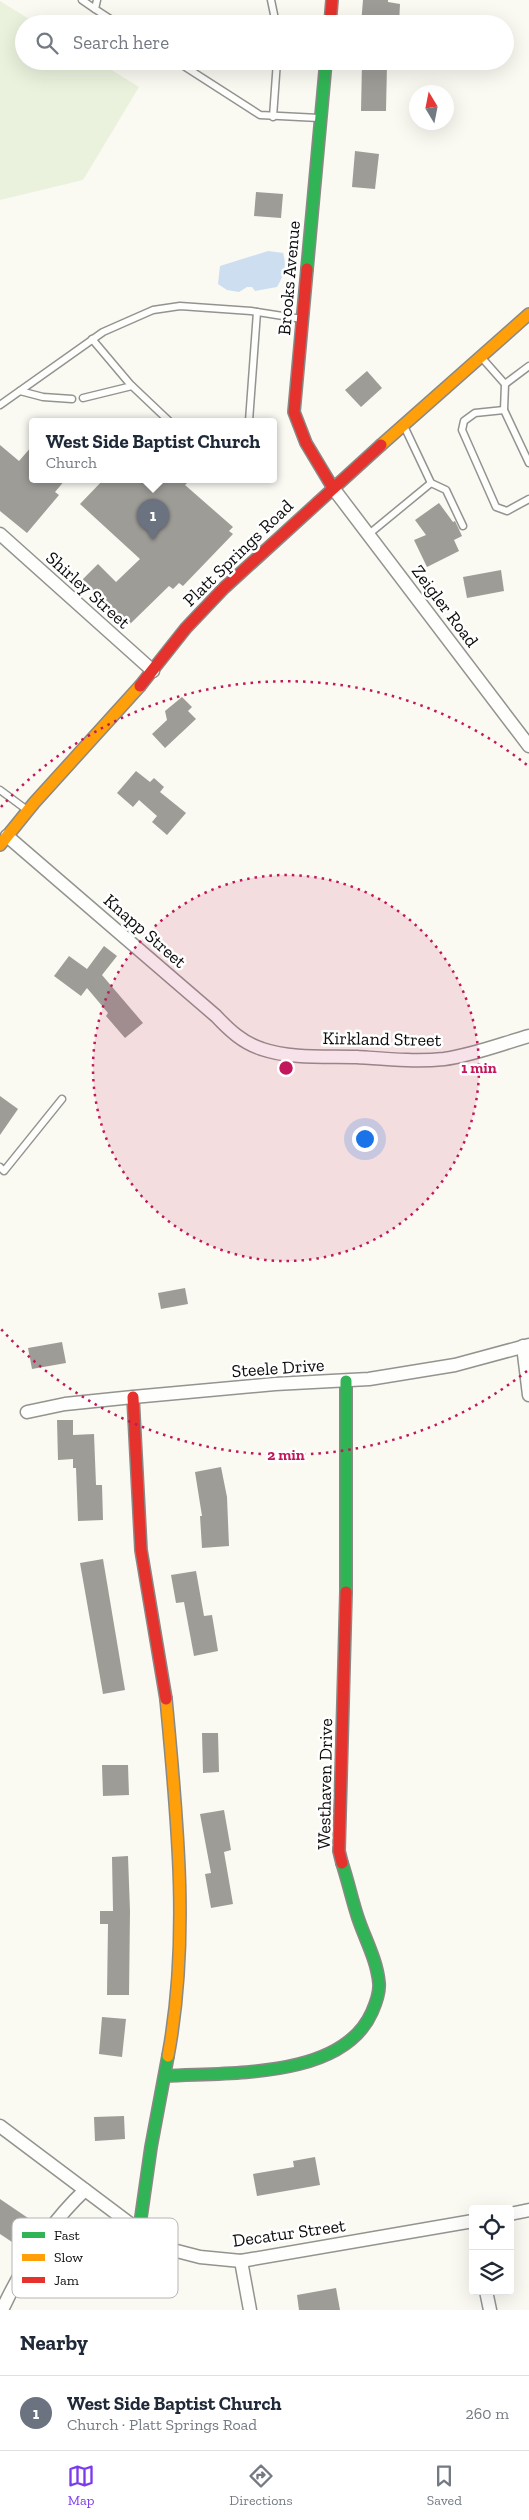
<!DOCTYPE html>
<html lang="en">
<head>
<meta charset="utf-8">
<style>
	body { margin:0; font-family:"Zilla Slab",serif; background:#f6f6f7; color:#1f2937 }
	.controls { position:absolute; right:15px; bottom:15px; display:grid; overflow:hidden; border-radius:5px; box-shadow:0 5px 20px #0002 }
	.controls button { width:45px; height:45px; display:grid; place-items:center; padding:0; border:0; border-bottom:1px solid #e0e1e3; background:#fff; color:#1f2937; font:25px sans-serif }
	.compass { position:absolute; left:409px; top:85px; width:45px; height:45px; border-radius:50%; background:#fff; box-shadow:0 5px 20px #0002; rotate:350deg }
	.you { position:absolute; left:364px; top:1138px; width:18px; height:18px; margin:-12px; border:4px solid #fff; border-radius:50%; background:#1a73e8; box-shadow:0 0 0 8px #1a73e833 }
	.badge { display:grid; place-items:center; width:32px; height:32px; border-radius:50%; background:#7c3aed; color:#fff; font-size:16px; font-weight:700 }
	.pin { position:absolute; translate:-50% -41px; filter:drop-shadow(0 1px 2px #0008) }
	.pin::after { content:''; position:absolute; top:26px; width:18px; height:15px; background:inherit; clip-path:polygon(0 0,100% 0,50% 100%) }
	.popup { position:absolute; left:29px; top:418px; width:248px; height:65px; box-sizing:border-box; display:grid; place-content:center; border-radius:5px; background:#fff; filter:drop-shadow(0 1px 4px #0005); font-size:16px; white-space:nowrap; color:#747a83 }
	.popup b { font-size:19px; color:#1f2937 }
	.popup::after { content:''; position:absolute; left:50%; top:100%; margin-left:-10px; border:10px solid transparent; border-top-color:#fff }
	.list { margin:0; padding:0; list-style:none }
	h2 { display:flex; justify-content:space-between; align-items:center; height:65px; margin:0; padding:0 20px; font-size:21px }
	h2 small { font-size:16px; font-weight:400; color:#747a83 }
	.list li { display:grid; grid-template-columns:32px 1fr auto; gap:15px; align-items:center; box-sizing:border-box; height:75px; padding:0 20px; border-top:1px solid #e0e1e3 }
	.list b { display:block; font-size:19px; white-space:nowrap }
	.list p { margin:0; font-size:16px; white-space:nowrap; color:#747a83 }
	.list em { font-size:16px; font-style:normal; color:#747a83 }
	.icon { flex:none; width:28px; height:28px; fill:none; stroke:currentColor; stroke-width:2; stroke-linecap:round; stroke-linejoin:round }
	.map { position:relative; flex:none; width:529px; height:2310px; overflow:hidden }
	.search { position:absolute; background:#fff; box-shadow:0 5px 20px #0002; left:15px; right:15px; top:15px; height:55px; display:flex; align-items:center; gap:12px; box-sizing:border-box; padding:0 18px; border-radius:28px; color:#747a83; font-size:19px }
	.sheet { height:140px; background:#fff }
	nav { display:flex; justify-content:space-around; align-items:center; box-sizing:border-box; height:70px; border-top:1px solid #e0e1e3; background:#fff; font-size:14px; color:#747a83 }
	nav a { display:grid; justify-items:center; gap:2px }
	nav .on { color:#7c3aed }
	.map>svg:first-child { display:block }
</style>
</head>
<body>
<div class="map">
<svg width="529" height="2310" viewBox="0 0 529 2310">
	<rect width="100%" height="100%" fill="#faf9f2"/>
	<polygon fill="#eaf2dd" points="0,1 37,24 24,24 24,61 97,61 139,87 83,180 0,200"/>
	<path fill="#ccdef0" d="M268 251 283 253C287 266 284 275 277 287L255 291 252 287H247L239 292 227 290 218 284 220 266Z"/>
	<g fill="#9d9c97">
		<polygon points="363,0 388,0 388,2 400,4 399,24 361,24"/>
		<polygon points="362,63 387,64 386,111 361,111"/>
		<polygon points="355,151 379,154 375,189 352,187"/>
		<polygon points="256,192 283,194 281,218 254,216"/>
		<polygon points="367,371 382,388 361,407 345,390"/>
		<polygon points="0,445 19,461 33,445 33,479 66,479 55,492 59,495 27,533 0,511"/>
		<polygon points="104,479 191,479 185,485 233,527 229,531 233,534 183,586 179,583 173,589 169,586 128,626 82,580 98,564 116,582 140,559 80,504"/>
		<polygon points="439,503 453,522 455,521 462,536 454,540 459,551 427,567 414,540 426,535 415,520"/>
		<polygon points="501,570 504,591 467,598 463,577"/>
		<polygon points="182,697 192,707 188,711 196,719 165,748 152,734 167,720 165,711"/>
		<polygon points="136,771 150,782 154,778 164,787 160,792 186,813 167,835 152,822 157,816 139,800 133,807 117,793"/>
		<polygon points="104,946 117,956 102,975 143,1023 125,1038 106,1016 108,1013 87,988 81,996 54,976 69,956 87,969"/>
		<polygon points="0,1096 18,1109 0,1135"/>
		<polygon points="185,1288 188,1304 161,1309 158,1293"/>
		<polygon points="62,1342 66,1363 32,1369 28,1348"/>
		<polygon points="57,1420 73,1420 73,1435 94,1434 96,1485 102,1485 103,1520 78,1521 76,1468 73,1468 73,1459 58,1460"/>
		<polygon points="221,1467 227,1497 229,1546 202,1548 200,1516 202,1516 195,1472"/>
		<polygon points="103,1559 125,1690 103,1694 80,1563"/>
		<polygon points="196,1571 204,1616 212,1615 218,1651 194,1656 184,1602 176,1603 171,1575"/>
		<polygon points="202,1733 218,1733 219,1772 203,1773"/>
		<polygon points="102,1765 128,1765 129,1795 103,1796"/>
		<polygon points="224,1810 231,1850 224,1852 233,1904 211,1908 205,1874 211,1873 200,1814"/>
		<polygon points="128,1856 130,1911 129,1995 107,1995 108,1924 100,1924 100,1911 113,1911 112,1857"/>
		<polygon points="102,2017 126,2019 122,2057 99,2054"/>
		<polygon points="124,2116 125,2139 95,2141 94,2117"/>
		<polygon points="315,2157 320,2185 257,2196 253,2174 294,2167 293,2161"/>
		<polygon points="0,2199 28,2218 12,2242 0,2234"/>
		<polygon points="67,2245 106,2274 92,2292 53,2264"/>
		<polygon points="336,2288 340,2310 299,2310 297,2295"/>
	</g>
	<g fill="none" stroke-linecap="round" stroke-linejoin="round">
		<g stroke="#939390" stroke-width="9">
			<g id="lane">
				<polyline points="82,0 95,9"/>
				<polyline points="97,0 95,9 118,24"/>
				<polyline points="271,0 276,24"/>
				<polyline points="176,61 260,115 319,118"/>
				<polyline points="273,117 277,61"/>
				<polyline points="92,339 130,384 169,421"/>
				<polyline points="482,358 505,384 504,410 529,463"/>
				<polyline points="505,384 529,366"/>
				<polyline points="20,391 43,397 72,399"/>
				<polyline points="83,398 132,386"/>
				<polyline points="0,405 103,332 153,310 180,306 251,311 302,319"/>
				<polyline points="504,410 475,413 464,421 462,430 496,507 507,511 529,499"/>
				<polyline points="249,421 257,312"/>
				<polyline points="404,426 431,483 446,490 463,526"/>
				<polyline points="369,534 431,483"/>
				<polyline points="0,790 27,810"/>
				<polyline points="0,1167 4,1171 62,1099"/>
			</g>
		</g>
		<g stroke="#939390" stroke-width="15">
			<g id="street">
				<polyline points="333,488 529,746"/>
				<polyline points="0,534 153,671"/>
				<path d="M7 836 216 1016C229 1030 243 1043 262 1049 291 1059 327 1056 357 1057 386 1059 416 1062 444 1059 473 1055 501 1044 529 1036"/>
				<polyline points="523,1346 529,1395"/>
				<polyline points="27,1412 65,1404 133,1397 275,1384 369,1379 455,1365 529,1345"/>
				<polyline points="0,2126 153,2241 169,2249 200,2257 241,2261 473,2221"/>
				<polyline points="510,2214 529,2210"/>
				<polyline points="241,2261 250,2310"/>
				<polyline points="486,2291 490,2310"/>
				<path d="M2 2310C23 2265 49 2224 85 2190"/>
			</g>
		</g>
		<g stroke="#8a8986" stroke-width="14">
			<g id="fast">
				<polyline points="307,269 326,61"/>
				<polyline points="346,1381 346,1592"/>
				<path d="M165 2076C227 2072 342 2080 372 2012 376 2003 380 1993 379 1983 377 1960 365 1939 358 1918 352 1900 348 1881 342 1863"/>
				<polyline points="139,2231 151,2147 168,2056"/>
			</g>
		</g>
		<g stroke="#8a8986" stroke-width="14">
			<g id="slow">
				<polyline points="381,445 529,314"/>
				<polyline points="0,845 34,803 140,686"/>
				<path d="M166 1699C177 1816 190 1940 168 2056"/>
			</g>
		</g>
		<g stroke="#8a8986" stroke-width="14">
			<g id="jam">
				<polyline points="330,24 332,0"/>
				<polyline points="307,269 294,412 306,443 333,488"/>
				<polyline points="140,686 186,628 224,588 381,445"/>
				<polyline points="133,1397 141,1550 166,1699"/>
				<polyline points="342,1863 339,1851 346,1592"/>
			</g>
		</g>
		<use href="#lane" stroke="#fefefd" stroke-width="6"/>
		<use href="#street" stroke="#fefefd" stroke-width="12"/>
		<use href="#fast" stroke="#30b455" stroke-width="11"/>
		<use href="#slow" stroke="#ff9f0a" stroke-width="11"/>
		<use href="#jam" stroke="#e5322d" stroke-width="11"/>
	</g>
	<circle cx="286" cy="1068" r="193" fill="#c2185b" fill-opacity=".12"/>
	<g fill="none" stroke="#c2185b" stroke-width="2.5" stroke-dasharray="2.5 5">
		<circle cx="286" cy="1068" r="193"/>
		<path d="M527 1371A387 387 0 0 1 1 1329M1 807A387 387 0 0 1 527 765"/>
	</g>
	<g text-anchor="middle" dominant-baseline="central" stroke-width="5" stroke-linejoin="round" paint-order="stroke">
		<g font-size="18" fill="#0c0c0c" stroke="#fff">
			<text transform="translate(289 278) rotate(-85)">Brooks Avenue</text>
			<text transform="translate(238 553) rotate(-44)">Platt Springs Road</text>
			<text transform="translate(88 590) rotate(42)">Shirley Street</text>
			<text transform="translate(445 606) rotate(53)">Zeigler Road</text>
			<text transform="translate(145 931) rotate(41)">Knapp Street</text>
			<text transform="translate(382 1039) rotate(1)">Kirkland Street</text>
			<text transform="translate(278 1368) rotate(-4)">Steele Drive</text>
			<text transform="translate(325 1784) rotate(-89)">Westhaven Drive</text>
			<text transform="translate(289 2233) rotate(-8)">Decatur Street</text>
		</g>
	</g>
	<rect x="12" y="2218" width="166" height="80" rx="8" fill="#fff" stroke="#b6b6b6" stroke-width="1"/>
	<rect x="22" y="2232" width="23" height="6" fill="#30b455"/>
	<rect x="22" y="2254" width="23" height="7" fill="#ff9f0a"/>
	<rect x="22" y="2277" width="23" height="6" fill="#e5322d"/>
	<g font-size="14" fill="#0c0c0c">
		<text x="54" y="2240">Fast</text>
		<text x="54" y="2262">Slow</text>
		<text x="54" y="2285">Jam</text>
	</g>
	<circle cx="286" cy="1068" r="8" fill="#c2185b" stroke="#fff" stroke-width="2.5"/>
	<g font-size="15" text-anchor="middle" font-weight="bold" fill="#c2185b" stroke="#fff" stroke-width="5" stroke-linejoin="round" paint-order="stroke">
		<text x="479" y="1073">1 min</text>
		<text x="286" y="1460">2 min</text>
	</g>
</svg>
<div class="controls">
<button><svg class="icon" aria-label="locate" viewBox="0 0 24 24"><circle cx="12" cy="12" r="6"/><path d="M12 2v4M12 18v4M2 12h4M18 12h4"/></svg></button>
<button><svg class="icon" aria-label="layers" viewBox="0 0 24 24"><path d="M12 4l9 5-9 5-9-5zM3 14l9 5 9-5"/></svg></button>
</div>
<svg class="compass" viewBox="-18 -18 36 36"><path d="M0-13l5 13h-10z" fill="#e53935"/><path d="M0 13l5-13h-10z" fill="#747a83"/></svg>
<div class="you"></div>
<div class="pin badge" style="left:153px;top:540px;background:#6b7280">1</div>
<div class="popup"><b>West Side Baptist Church</b>Church</div>
<div class="search"><svg class="icon" aria-label="search" viewBox="0 0 24 24"><circle cx="10" cy="10" r="6"/><path d="M15 15l6 6"/></svg>Search here</div>
</div>
<section class="sheet">
<h2>Nearby<small></small></h2>
<ul class="list">
<li><span class="badge" style="background:#6b7280">1</span><div><b>West Side Baptist Church</b><p>Church · Platt Springs Road</p></div><em>260 m</em></li>
</ul>
</section>
<nav>
<a class="on"><svg class="icon" aria-label="map" viewBox="0 0 24 24"><path d="M3 6l6-2 6 2 6-2v14l-6 2-6-2-6 2zM9 4v14M15 6v14"/></svg>Map</a>
<a><svg class="icon" aria-label="directions" viewBox="0 0 24 24"><path d="M12 3l9 9-9 9-9-9zM9 14v-3h6M13 9l2 2-2 2"/></svg>Directions</a>
<a><svg class="icon" aria-label="saved" viewBox="0 0 24 24"><path d="M7 4h10v16l-5-4-5 4z"/></svg>Saved</a>
</nav>
</body>
</html>
